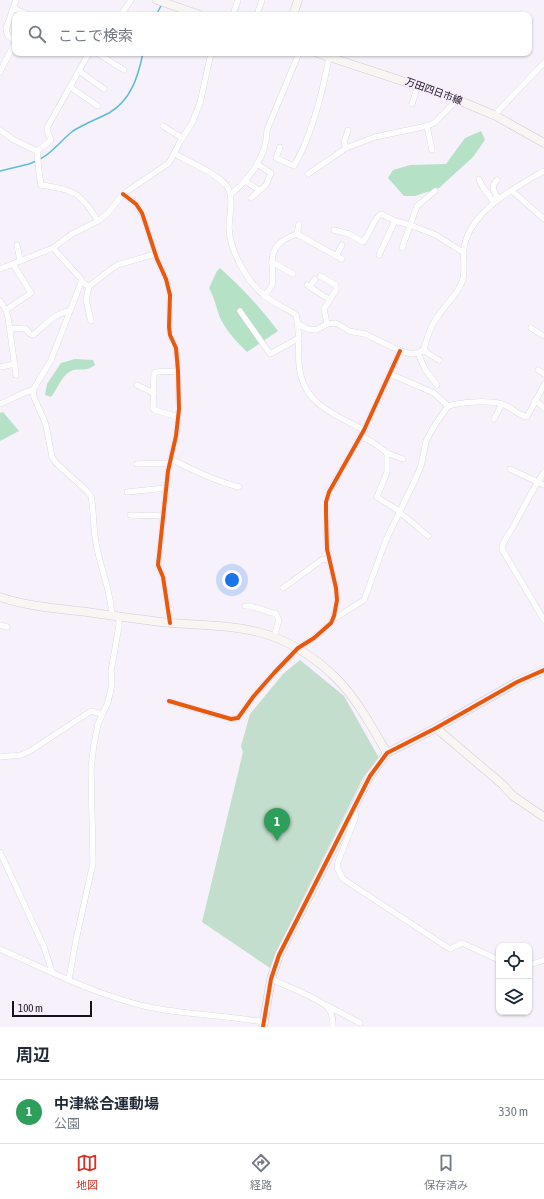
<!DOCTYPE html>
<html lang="ja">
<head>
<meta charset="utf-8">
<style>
	body { margin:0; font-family:"Asap Condensed","Noto Sans JP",sans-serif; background:#f6f6f7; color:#1f2937 }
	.controls { position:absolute; right:12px; bottom:12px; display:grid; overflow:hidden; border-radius:8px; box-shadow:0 1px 3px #0004 }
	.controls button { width:36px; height:36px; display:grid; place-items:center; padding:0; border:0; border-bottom:1px solid #e0e1e3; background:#fff; color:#1f2937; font:20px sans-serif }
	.scale { position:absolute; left:12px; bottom:10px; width:80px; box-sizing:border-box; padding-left:4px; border:2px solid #18121c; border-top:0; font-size:11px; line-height:14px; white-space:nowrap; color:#18121c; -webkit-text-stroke:3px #f7edfe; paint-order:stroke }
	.you { position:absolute; left:232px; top:580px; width:14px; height:14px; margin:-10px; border:3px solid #fff; border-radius:50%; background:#1a73e8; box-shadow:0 0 0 6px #1a73e833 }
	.badge { display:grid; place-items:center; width:26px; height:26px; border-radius:50%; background:#d93025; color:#fff; font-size:13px; font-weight:700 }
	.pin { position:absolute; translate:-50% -33px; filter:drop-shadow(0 1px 2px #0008) }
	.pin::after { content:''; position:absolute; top:21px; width:14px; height:12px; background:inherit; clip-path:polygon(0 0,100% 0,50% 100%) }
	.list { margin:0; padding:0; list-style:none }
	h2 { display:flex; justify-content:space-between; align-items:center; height:52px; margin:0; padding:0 16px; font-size:17px }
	h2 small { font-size:13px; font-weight:400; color:#747a83 }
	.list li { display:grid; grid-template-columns:26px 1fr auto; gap:12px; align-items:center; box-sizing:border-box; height:64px; padding:0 16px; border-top:1px solid #e0e1e3 }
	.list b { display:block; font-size:15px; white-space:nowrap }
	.list p { margin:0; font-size:13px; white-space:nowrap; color:#747a83 }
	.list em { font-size:13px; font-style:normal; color:#747a83 }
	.icon { flex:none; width:22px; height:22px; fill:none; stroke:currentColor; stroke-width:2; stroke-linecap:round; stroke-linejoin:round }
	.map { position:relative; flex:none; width:544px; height:1027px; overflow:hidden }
	.search { position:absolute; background:#fff; box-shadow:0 1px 3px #0004; left:12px; right:12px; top:12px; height:44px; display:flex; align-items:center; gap:10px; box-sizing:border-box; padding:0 14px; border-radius:8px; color:#747a83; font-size:15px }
	.sheet { height:116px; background:#fff }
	nav { display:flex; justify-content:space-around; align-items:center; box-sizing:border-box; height:56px; border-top:1px solid #e0e1e3; background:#fff; font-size:11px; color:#747a83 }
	nav a { display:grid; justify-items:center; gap:2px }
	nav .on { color:#d93025 }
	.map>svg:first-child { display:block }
</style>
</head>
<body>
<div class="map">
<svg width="544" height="1027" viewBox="0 0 544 1027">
	<rect width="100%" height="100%" fill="#f6f1fa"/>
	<polygon fill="#c4dece" points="300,660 344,696 379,758 364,776 304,896 270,968 202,922 243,752 241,746 250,714 283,674"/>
	<g fill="#b5e2c6">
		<polygon points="481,131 485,140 473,157 439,188 415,196 404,196 388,178 393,170 410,165 446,164 465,138"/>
		<path d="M220 268C242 288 260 307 278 331L247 352C236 341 225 330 219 315 216 306 214 297 209 288L217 271Z"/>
		<path d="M75 359 93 360 95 365C84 373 79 367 71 371 61 376 57 390 51 397L45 395 47 384 61 363Z"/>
		<polygon points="3,412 19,431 0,441 0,413"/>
	</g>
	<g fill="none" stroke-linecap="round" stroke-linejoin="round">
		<g stroke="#5abed4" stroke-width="1.5">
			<polyline points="156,15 162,4"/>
			<path d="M40 159C53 153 61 140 73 131 84 124 97 119 109 113 131 100 138 77 143 53"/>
			<polyline points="0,171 29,164 36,161"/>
		</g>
		<g stroke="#d1cbd5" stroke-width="6">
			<g id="street">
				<polyline points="13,8 29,15"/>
				<polyline points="121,15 131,0"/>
				<polyline points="233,15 238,0"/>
				<polyline points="257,15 262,0"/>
				<polyline points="15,40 8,36 6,29 16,0"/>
				<polyline points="97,53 124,70"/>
				<polyline points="79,71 104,89"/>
				<polyline points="0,72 15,42"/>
				<polyline points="70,87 98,106"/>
				<polyline points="412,104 418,85"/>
				<polyline points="496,116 499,110 544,63"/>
				<polyline points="163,126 182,138"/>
				<polyline points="427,126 432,150"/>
				<polyline points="0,130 14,140 37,151"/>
				<path d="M280 147 276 158 294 166C298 158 303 150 306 141 317 114 324 85 329 57"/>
				<polyline points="346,148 344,142 348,130"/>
				<polyline points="37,151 51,140 47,130 48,126 89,53"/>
				<path d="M37 151 39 172 41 185C74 190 80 192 98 221"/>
				<path d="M175 154C188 161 222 176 228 188 234 199 229 216 229 228 230 251 247 282 265 296 275 304 286 308 296 315 300 332 298 348 299 364 302 404 334 414 364 430"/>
				<polyline points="308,174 346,148 375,137 427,126 434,123 458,99"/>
				<polyline points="479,179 482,186 494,202"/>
				<path d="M497 180C490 188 494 190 498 199"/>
				<polyline points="245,181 259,190"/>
				<polyline points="512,191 544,219"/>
				<polyline points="123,194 136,204 142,213 157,259 166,279 170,295 169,327 170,335 176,348 178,371 179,409 176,436 168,471 158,565 163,577 170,623"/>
				<path d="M231 194C250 179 267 155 267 130L299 53"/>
				<polyline points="251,198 266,185 271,173 257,164"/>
				<path d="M334 230 349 234 363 242C370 234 373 219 381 214L395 221 410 225 436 235 464 253"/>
				<polyline points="297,234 342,259"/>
				<polyline points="17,245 20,261"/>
				<path d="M53 248 82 280 51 360 33 390 34 397 46 425 52 457 56 463 87 491 91 496C94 511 93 527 96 543 100 567 111 591 112 616"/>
				<polyline points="402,248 417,206 435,191"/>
				<polyline points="379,255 395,221"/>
				<polyline points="336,256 342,245"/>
				<polyline points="272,262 293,274"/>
				<polyline points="0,269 53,248 72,234 98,221 107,214 123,194 169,163 180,142 192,123 200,103 211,53"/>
				<polyline points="320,276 336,285 336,290 324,309 327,324"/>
				<polyline points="81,282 89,286 117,265 155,254"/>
				<polyline points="307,285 330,300"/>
				<polyline points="89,286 86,300 91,321"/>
				<polyline points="310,287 315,279"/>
				<path d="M264 296C267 293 270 289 272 285 274 278 272 270 272 263 272 246 282 239 297 234L299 224"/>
				<polyline points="0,301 6,310 31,293 13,264"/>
				<polyline points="6,310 8,317 16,375"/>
				<polyline points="240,311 270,354 299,338"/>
				<path d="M298 324 308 329 316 330 327 324 336 323 349 331 365 334 400 351 412 354 423 351C426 343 428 334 431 328 433 323 436 319 439 315 446 304 457 295 462 282 467 269 461 255 465 243 474 209 516 187 544 171"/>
				<polyline points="531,328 544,336"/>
				<path d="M10 329 25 328 30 334 33 335C44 326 55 313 69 311"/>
				<polyline points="423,349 429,354 439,360"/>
				<polyline points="418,353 425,369 437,385"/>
				<polyline points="0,367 15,364"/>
				<polyline points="538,370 544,374"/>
				<path d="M390 374 434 393 448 406C462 402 488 400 502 404 511 406 517 415 527 417L544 385"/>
				<polyline points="137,385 154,393"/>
				<polyline points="535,400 544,408"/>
				<polyline points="0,404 26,392 33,390"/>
				<polyline points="178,417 155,410 153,408 154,374 156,372 178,371"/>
				<polyline points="494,419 502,404"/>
				<polyline points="361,436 374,443 387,453 403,459"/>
				<polyline points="387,453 387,472 377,497 396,509 428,536"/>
				<path d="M171 459C193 470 215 481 239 487"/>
				<polyline points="137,464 170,463"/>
				<polyline points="510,469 544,485"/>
				<path d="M544 472C531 491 522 512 510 532 507 537 502 542 502 549L544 620"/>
				<polyline points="127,492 166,488"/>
				<polyline points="130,515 163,516"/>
				<polyline points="283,588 323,559 329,560"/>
				<polyline points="245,606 250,606 276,614 279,620 274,637"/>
				<polyline points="332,620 364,600 386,540 415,480 421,466 426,441 433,428 448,406"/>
				<polyline points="0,625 7,627"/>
				<polyline points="169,701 231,719 238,718 253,697 274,673 298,648 314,638 331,623 334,616 337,600 336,588 327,549 326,514 326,502 329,492 364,430 400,351"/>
				<polyline points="0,757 21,755 30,751 91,711 102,714"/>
				<polyline points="352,811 355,813 356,816 338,862 337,867 343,879 450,949 462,943 499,960"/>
				<polyline points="0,852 44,947 52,972"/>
				<path d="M0 949C47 970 94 994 144 1006 166 1011 186 1013 208 1015 227 1017 246 1019 265 1022"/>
				<polyline points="529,965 544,960"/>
				<polyline points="69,979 76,940 93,863 91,768 94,744 98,724 108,702 112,684 111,671 119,626 119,617"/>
				<path d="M271 979C284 985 323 1000 329 1009 333 1015 333 1021 333 1027"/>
				<polyline points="328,1006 360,1023"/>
			</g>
		</g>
		<g stroke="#d1cbd5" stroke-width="9">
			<g id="secondary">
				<polyline points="157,0 200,15"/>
				<polyline points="293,15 298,0"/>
				<polyline points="317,53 451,97 496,116 544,143"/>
				<path d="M0 597C25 606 60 609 87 612 115 616 143 620 171 623 200 625 230 625 258 632 287 639 315 657 336 678 357 699 372 727 387 753"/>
				<polyline points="436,728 502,784 513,796 544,817"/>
				<polyline points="263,1027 271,979 279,955 370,776 387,753 436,728 517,682 544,670"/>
			</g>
		</g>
		<use href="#street" stroke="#fefdfe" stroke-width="5.5"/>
		<use href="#secondary" stroke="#f8f5f3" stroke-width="8"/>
		<g stroke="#f7edfe" stroke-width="6">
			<g id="cycleway">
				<polyline points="123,194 136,204 142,213 157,259 166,279 170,295 169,327 170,335 176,348 178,371 179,409 176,436 168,471 158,565 163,577 170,623"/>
				<polyline points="169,701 231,719 238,718 253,697 274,673 298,648 314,638 331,623 334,616 337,600 336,588 327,549 326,514 326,502 329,492 364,430 400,351"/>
				<polyline points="263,1027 271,979 279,955 370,776 387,753 436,728 517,682 544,670"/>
			</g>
		</g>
		<use href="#cycleway" stroke="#e8590c" stroke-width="4"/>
	</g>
	<g text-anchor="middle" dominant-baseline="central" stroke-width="3.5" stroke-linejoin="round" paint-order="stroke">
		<g font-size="10" fill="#18121c" stroke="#f7edfe">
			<text transform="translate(434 91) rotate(20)">万田四日市線</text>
		</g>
	</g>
</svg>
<div class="controls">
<button><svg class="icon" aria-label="locate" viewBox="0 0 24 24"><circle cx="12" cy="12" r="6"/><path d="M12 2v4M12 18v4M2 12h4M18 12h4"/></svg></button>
<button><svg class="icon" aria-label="layers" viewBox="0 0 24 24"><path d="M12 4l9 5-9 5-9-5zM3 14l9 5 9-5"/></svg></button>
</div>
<div class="scale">100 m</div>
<div class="you"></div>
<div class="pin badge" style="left:277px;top:841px;background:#2e9e5b">1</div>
<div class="search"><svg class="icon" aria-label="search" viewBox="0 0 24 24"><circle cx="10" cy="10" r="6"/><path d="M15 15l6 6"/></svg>ここで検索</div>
</div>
<section class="sheet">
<h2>周辺<small></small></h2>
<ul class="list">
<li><span class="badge" style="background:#2e9e5b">1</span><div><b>中津総合運動場</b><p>公園</p></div><em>330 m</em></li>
</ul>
</section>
<nav>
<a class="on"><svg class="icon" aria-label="map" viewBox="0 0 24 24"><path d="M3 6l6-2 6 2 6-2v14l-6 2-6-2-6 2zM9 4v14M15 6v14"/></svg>地図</a>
<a><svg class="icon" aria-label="directions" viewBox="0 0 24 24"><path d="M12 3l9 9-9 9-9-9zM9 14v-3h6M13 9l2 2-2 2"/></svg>経路</a>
<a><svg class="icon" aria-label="saved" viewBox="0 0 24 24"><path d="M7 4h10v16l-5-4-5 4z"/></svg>保存済み</a>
</nav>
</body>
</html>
